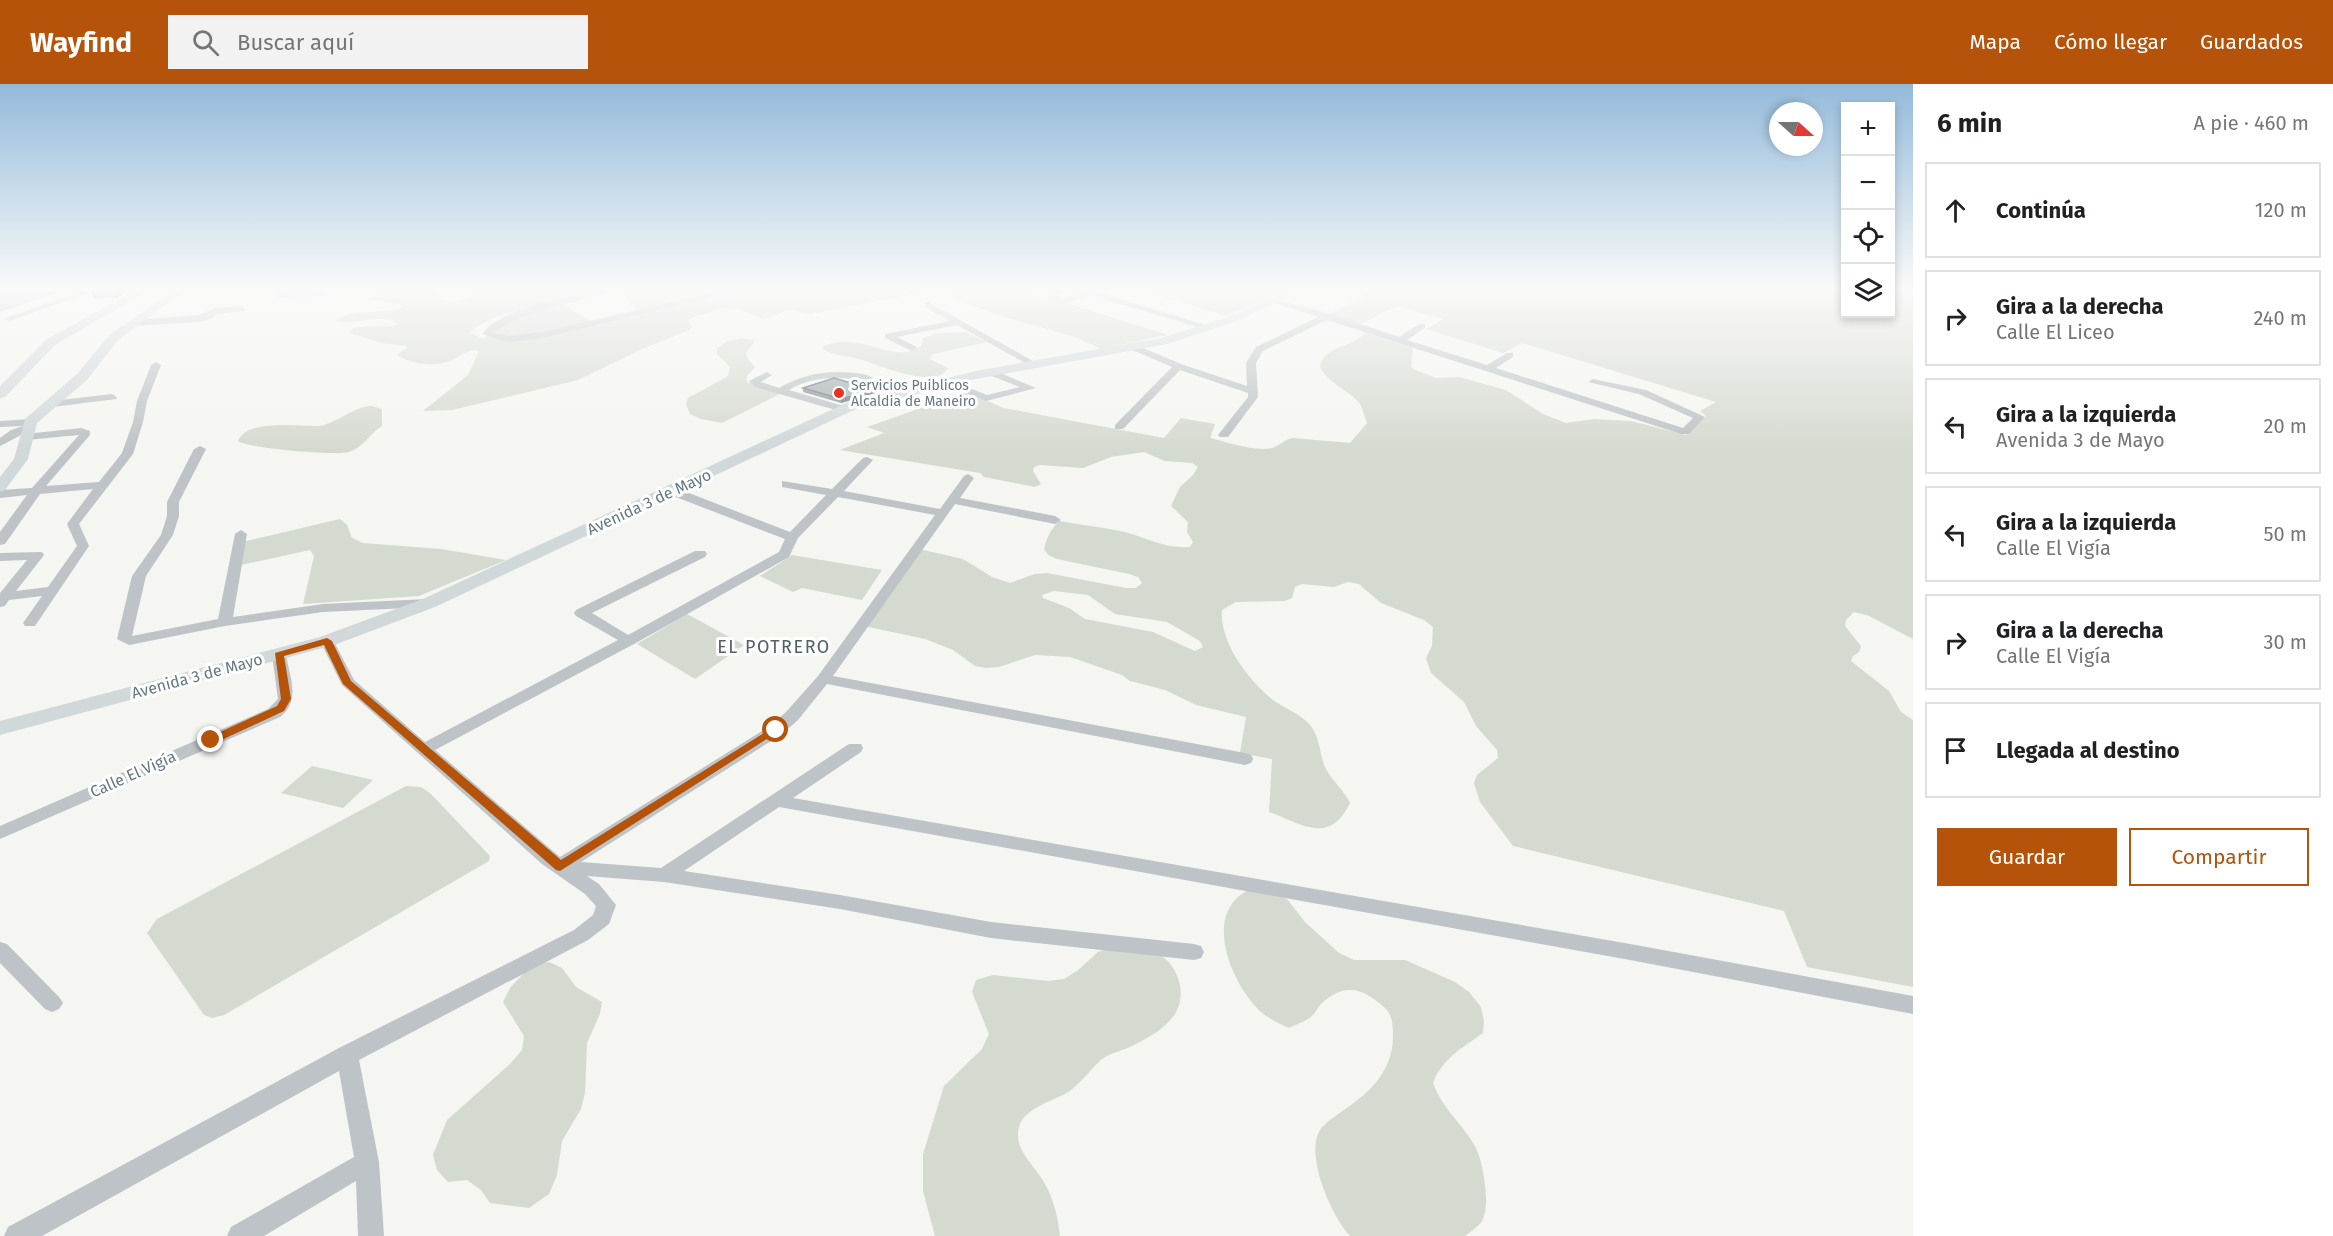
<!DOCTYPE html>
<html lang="es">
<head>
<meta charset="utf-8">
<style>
	body { margin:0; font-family:"Fira Sans",sans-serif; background:#f2f2f2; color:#202124 }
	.controls { position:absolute; right:18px; top:18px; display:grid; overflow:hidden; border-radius:0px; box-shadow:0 3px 9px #0003 }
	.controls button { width:54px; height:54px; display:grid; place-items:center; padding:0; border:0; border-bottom:2px solid #e0e0e0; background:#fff; color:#202124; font:30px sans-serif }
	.compass { position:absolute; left:1769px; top:18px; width:54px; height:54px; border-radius:50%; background:#fff; box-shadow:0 3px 9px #0003; rotate:111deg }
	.stop { position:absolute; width:18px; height:18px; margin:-14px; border:4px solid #b45309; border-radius:50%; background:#fff }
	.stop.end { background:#b45309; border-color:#fff; box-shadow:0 2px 6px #0008 }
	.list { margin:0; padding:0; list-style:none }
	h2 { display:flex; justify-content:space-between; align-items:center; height:78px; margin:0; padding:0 24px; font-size:26px }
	h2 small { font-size:20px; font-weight:400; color:#757577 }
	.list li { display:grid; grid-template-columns:39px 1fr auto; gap:18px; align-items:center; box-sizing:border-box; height:96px; margin:0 12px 12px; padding:0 12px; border:2px solid #e0e0e0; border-radius:0px }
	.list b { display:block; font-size:22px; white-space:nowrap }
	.list p { margin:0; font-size:20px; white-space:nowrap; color:#757577 }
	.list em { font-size:20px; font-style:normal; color:#757577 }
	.actions { display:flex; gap:12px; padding:18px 24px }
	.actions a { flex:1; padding:14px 0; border:2px solid #b45309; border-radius:0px; text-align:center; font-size:21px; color:#b45309 }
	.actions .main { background:#b45309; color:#fff }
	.icon { flex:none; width:33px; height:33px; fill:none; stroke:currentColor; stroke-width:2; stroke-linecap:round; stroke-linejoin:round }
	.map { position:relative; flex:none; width:1913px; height:1152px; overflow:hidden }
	header { display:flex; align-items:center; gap:36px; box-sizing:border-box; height:84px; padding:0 30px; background:#b45309; color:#fff }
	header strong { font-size:28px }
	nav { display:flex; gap:33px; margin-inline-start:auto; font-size:21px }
	.search { width:420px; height:54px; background:#f2f2f2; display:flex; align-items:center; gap:15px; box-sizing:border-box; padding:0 21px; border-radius:0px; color:#757577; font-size:22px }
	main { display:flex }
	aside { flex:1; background:#fff }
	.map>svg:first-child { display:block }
</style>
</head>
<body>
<header>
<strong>Wayfind</strong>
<div class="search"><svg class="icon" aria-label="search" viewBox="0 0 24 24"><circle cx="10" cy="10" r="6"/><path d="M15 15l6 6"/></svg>Buscar aquí</div>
<nav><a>Mapa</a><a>Cómo llegar</a><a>Guardados</a></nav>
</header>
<main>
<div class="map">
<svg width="1913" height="1152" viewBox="0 0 1913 1152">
	<rect width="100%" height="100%" fill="#f5f5f1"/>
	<g fill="#d5dad0" fill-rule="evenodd">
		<path d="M389 205H432L437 214C454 221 469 216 483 205H567L577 212C553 218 485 230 470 249L482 254 489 252C499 233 545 225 565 221L592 238 639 227 623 210 636 205H1023L1024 208C1035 213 1050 221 1063 218L1168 251 1101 265 1075 253 997 231 934 206 811 230 789 226 763 236C729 218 726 223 691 234L688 237 692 243 689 246 642 265 578 296 452 326 423 327 468 291 479 267C469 264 461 272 452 276 435 283 415 281 399 272L398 270 407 264 406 262 381 259 348 248 356 243 393 242 398 240C382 228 354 242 335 237 354 222 381 233 402 223L400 220 367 215 390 208Z"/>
		<polygon points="1140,205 1285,205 1289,206 1226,232"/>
		<path d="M1347 205H1845L1846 230H1890L1891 205H1913V555L1867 531 1854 528 1846 536 1845 542 1861 562 1859 568 1853 572 1851 577 1889 607 1901 628 1913 636V903L1807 883 1784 827 1513 762 1480 718 1474 699 1477 691 1498 674 1497 666 1476 642 1464 618 1431 589 1426 574 1432 562 1433 543 1424 536 1381 519 1359 500 1348 498 1334 503 1302 500 1295 503 1292 514 1285 517 1236 518 1222 526C1219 558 1249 597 1273 616 1286 625 1301 630 1311 642 1321 656 1319 671 1326 685 1333 698 1344 706 1350 719 1329 762 1302 740 1269 728L1272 675 1240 669 1246 633 1196 621 1165 606 1130 597 1122 591 1070 573 1035 571 999 583 986 584 975 582 953 566 925 555 864 542 919 465 963 475 992 493 1010 499 1035 490 1047 489 1126 504H1136L1142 499 1138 493 1129 490 1057 475 1048 471 1044 465C1046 455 1051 445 1059 437 1081 441 1103 443 1125 448 1147 454 1166 465 1190 463L1193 458 1187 448 1188 438 1171 422 1180 403 1193 391 1198 383 1192 379 1165 377 1144 368 1111 373 1083 384 1040 381 1034 383 1033 387 1041 400 1035 403 984 393 980 389 840 366 884 349 867 343 966 308 1004 324 1164 354 1181 334 1215 340 1210 354C1228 358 1253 368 1272 364 1280 362 1284 355 1293 354L1350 359 1367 339C1365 334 1363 325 1360 320 1349 306 1328 299 1320 283 1324 265 1340 265 1353 258 1358 255 1361 252 1366 249L1413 264 1411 282 1413 285 1436 294 1459 293 1506 306 1543 330 1566 339 1594 335 1631 337 1686 351 1706 332 1700 327 1716 318 1522 259 1503 269 1426 245 1443 235 1397 222 1361 240 1330 230 1366 211ZM1054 507 1088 511 1115 530 1167 538 1200 557 1203 563 1195 567 1153 548 1085 535 1069 524 1043 514 1042 511Z"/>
		<path d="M965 248 987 258 933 270 929 275 948 284C937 307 877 280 859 275 847 271 833 272 823 265L824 262C860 246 894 282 921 262L923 254 937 249Z"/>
		<polygon points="742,254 754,256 753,260 746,269 747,274 755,283 747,292 747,298 782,309 722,339 701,335 690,330 686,320 688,314 728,292 730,283 717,270 717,264 728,257"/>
		<path d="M371 322 382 325V342C369 350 364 363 349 368 337 372 246 364 238 357 248 334 299 343 320 342 339 338 353 323 371 322Z"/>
		<polygon points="340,435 347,441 352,454 363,459 441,465 506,476 419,512 303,520 314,472 310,466 241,481 242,458"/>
		<polygon points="792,471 882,486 862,516 802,504 793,508 760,492"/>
		<polygon points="687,530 744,561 695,595 637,560"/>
		<polygon points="312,682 373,696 343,724 281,709"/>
		<polygon points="406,702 421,703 431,710 490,772 489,777 224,931 212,934 204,931 147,849 157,835"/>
		<path d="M1256 803 1287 815 1305 838 1339 869 1354 876H1405L1455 898 1469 908 1481 923 1484 937 1483 949C1462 964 1442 975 1433 999 1443 1026 1463 1040 1476 1064 1483 1079 1491 1121 1482 1137 1479 1142 1470 1148 1465 1152H1350C1332 1133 1307 1076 1318 1050 1321 1041 1333 1034 1341 1028 1368 1010 1392 989 1393 954 1393 943 1393 931 1385 924 1363 904 1345 898 1321 920 1318 923 1316 928 1313 931 1307 937 1297 940 1289 944 1279 939 1269 935 1261 928 1229 898 1199 822 1256 803Z"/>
		<path d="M1113 862C1142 866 1169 863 1179 897 1188 931 1160 948 1134 961 1123 967 1111 968 1101 976 1088 988 1080 1001 1065 1010 1051 1017 1026 1025 1020 1040 1011 1064 1034 1080 1045 1100 1054 1116 1058 1134 1060 1152H935L923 1107V1070L944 1002 982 965 989 950 972 908 976 896 993 891 1048 897 1064 895 1077 887 1098 868Z"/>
		<polygon points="549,878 562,884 576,903 602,918 600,930 587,959 585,1009 581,1025 562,1057 557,1091 549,1110 529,1124 490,1119 481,1106 467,1096 448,1098 437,1086 433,1071 447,1036 510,980 522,966 524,952 503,918 510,904 533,879"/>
	</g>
	<polygon fill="#b5c4c6" points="0,205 67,205 0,228"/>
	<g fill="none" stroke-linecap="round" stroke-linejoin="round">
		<g fill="#bdc3c6" fill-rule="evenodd">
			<polygon points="87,205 99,205 10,237 3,235"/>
			<polygon points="280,205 289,205 287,208 322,206 326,209 322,212 280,214 276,211"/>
			<path d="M603 205H619L528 231 510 238 493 249 509 252 542 248 729 205H744L542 254 509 258 482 250C504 222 569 213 603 205Z"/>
			<polygon points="1056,205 1066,205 1056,214 1061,215 1081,208 1075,205 1088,205 1212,243 1204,245 1090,211 1062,221 1047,218 1047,214"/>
			<polygon points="1274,215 1331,230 1399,253 1419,240 1425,240 1425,244 1407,256 1487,281 1507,269 1513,269 1513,273 1496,284 1683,344 1693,334 1639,310 1588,298 1593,295 1646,306 1705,333 1689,350 1681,350 1327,236 1263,267 1256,279 1258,313 1228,353 1220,353 1218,351 1248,313 1248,309 1180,286 1123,345 1115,345 1115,341 1172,283 1130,265 1130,261 1136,261 1181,280 1247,302 1246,279 1256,263 1318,233 1274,219"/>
			<polygon points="928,218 1042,282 1034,284 957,241 897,253 915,262 917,264 912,267 885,254 885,250 950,237 925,223 925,219"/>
			<polygon points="241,222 245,225 244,227 217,230 211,235 198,238 132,242 127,239 132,236 199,231 215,224"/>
			<polygon points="156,278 161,281 147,317 143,338 133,370 79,440 89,462 35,542 25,542 23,539 42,512 9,516 5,522 0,523 0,509 27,476 0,477 0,469 42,468 44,471 16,507 48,503 77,462 67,440 93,405 40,410 5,460 0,461 0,448 27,411 0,414 0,406 32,404 79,351 26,356 20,353 26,350 81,344 90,347 90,351 46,402 99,398 122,369 133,338 137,317 151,281"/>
			<polygon points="993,286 1036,304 986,317 940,298 949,296 987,311 1020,303 989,291 988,289"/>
			<path d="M767 288 772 291 761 298 779 304C804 290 827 286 855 289 861 290 868 290 873 294L868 297C839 293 815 291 789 306L847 323 848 325 843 328 755 303 749 297Z"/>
			<polygon points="112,310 117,313 116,315 52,323 47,320 52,317"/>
			<path d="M30 335 35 338 29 341 32 344C28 347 5 360 0 362V354L11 346 23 342 0 343V337Z"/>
			<polygon points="200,362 206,365 179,418 179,432 173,451 146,492 132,552 218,535 235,450 241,446 247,450 233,533 323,520 428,515 435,519 428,523 323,528 225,542 129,561 117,555 132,492 161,451 167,432 167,418 194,365"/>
			<path d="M867 373 873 376 844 407 940 425 964 392 968 390 974 394 960 414 1055 432 1061 436 1055 440 955 420 833 592 1245 669 1251 671 1253 675 1251 679 1245 681 827 600 798 636 782 650 581 778 661 784 849 660H861L863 664 861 668 793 714 1630 860 1913 912V930L1630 876 779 723 684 787 840 811 991 838 1194 860 1201 862 1204 868 1201 874 1194 876 991 854 840 825 664 798 587 792 599 800 616 821 609 840 588 856 359 976 379 1078 384 1152H358L356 1097 264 1152H227L231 1143 354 1073 339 987 42 1152H4L8 1143 339 964 574 846 593 831 596 822 585 810 542 780 342 601 320 557 322 554H332L354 596 425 658 618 556 576 532 574 529 576 526 695 467H705L707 470 705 473 592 529 628 551 779 468 785 455 668 410V404H676L790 448 826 411 782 403V397L832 405 863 374ZM838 413 935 431 818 592 786 628 770 642 560 773 435 666 634 560 789 473 798 454Z"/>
			<path d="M279 567 286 571C290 594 301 617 280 633L0 755V742L268 625 278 615 272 571Z"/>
			<polygon points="0,858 7,860 59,913 63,919 59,925 52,928 45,925 0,879"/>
		</g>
		<g fill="#d1d8da" fill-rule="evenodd">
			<polygon points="138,205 151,205 55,261 5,313 0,314 0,302 47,255"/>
			<polygon points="176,205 188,205 118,256 87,296 37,339 28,375 5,406 0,408 0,393 14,375 25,335 77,290 110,250"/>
			<polygon points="1292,205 1306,205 1234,238 1167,260 976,295 856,325 435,523 334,561 0,651 0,637 320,553 423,515 846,319 976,287 1161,254 1226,234"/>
		</g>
	</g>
	<g fill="#8e969a">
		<polygon points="90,205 129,205 117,214 94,214"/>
		<polygon points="803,304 875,306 875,309 841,319 803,308"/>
	</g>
	<g fill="#747a7d">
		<polygon points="113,205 129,205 117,214"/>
		<polygon points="875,306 875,309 841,319 841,315"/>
	</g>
	<polygon fill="#a5afb3" stroke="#747a7d" stroke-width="1.5" points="834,294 875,306 841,315 803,304"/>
	<linearGradient id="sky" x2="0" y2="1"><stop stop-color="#93bada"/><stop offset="0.56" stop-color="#fafaf9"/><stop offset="1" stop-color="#fafaf9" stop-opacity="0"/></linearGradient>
	<rect width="1913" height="366" fill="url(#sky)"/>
	<polygon fill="#b45309" points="327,554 332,557 351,597 561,776 772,644 776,643 781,646 560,787 556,786 343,600 324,561 284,572 291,615 284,627 215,659 207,659 207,654 277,622 281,615 275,569"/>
	<circle fill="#e73420" stroke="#fff" stroke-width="2" cx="839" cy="309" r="6"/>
	<g text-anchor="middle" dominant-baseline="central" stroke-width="6" stroke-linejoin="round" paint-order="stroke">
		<g font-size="14" fill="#637983" stroke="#fff" text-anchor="start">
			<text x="851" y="301">Servicios Puiblicos<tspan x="851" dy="16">Alcaldia de Maneiro</tspan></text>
		</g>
		<g font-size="16" fill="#637983" stroke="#fff">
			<text transform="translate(649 418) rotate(-25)">Avenida 3 de Mayo</text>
			<text transform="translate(197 592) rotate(-15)">Avenida 3 de Mayo</text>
			<text transform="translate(133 690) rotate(-24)">Calle El Vigía</text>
		</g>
		<g font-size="18" letter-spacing="1.5" fill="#526168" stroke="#fff">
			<text x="774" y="563">EL POTRERO</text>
		</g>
	</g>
</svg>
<div class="controls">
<button>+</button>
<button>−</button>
<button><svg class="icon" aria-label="locate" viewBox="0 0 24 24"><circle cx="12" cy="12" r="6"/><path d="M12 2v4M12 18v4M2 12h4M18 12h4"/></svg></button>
<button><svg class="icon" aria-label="layers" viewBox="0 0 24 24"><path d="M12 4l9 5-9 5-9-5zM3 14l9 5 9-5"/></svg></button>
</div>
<svg class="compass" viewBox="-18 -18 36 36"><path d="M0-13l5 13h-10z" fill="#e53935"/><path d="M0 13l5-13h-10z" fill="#757577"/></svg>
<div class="stop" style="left:776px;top:646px"></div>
<div class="stop end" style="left:211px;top:656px"></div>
</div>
<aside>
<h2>6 min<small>A pie · 460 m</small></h2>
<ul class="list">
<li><svg class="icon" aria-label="ahead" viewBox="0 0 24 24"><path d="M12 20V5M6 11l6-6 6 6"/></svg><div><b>Continúa</b></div><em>120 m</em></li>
<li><svg class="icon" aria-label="right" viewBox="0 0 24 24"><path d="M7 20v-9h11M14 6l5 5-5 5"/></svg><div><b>Gira a la derecha</b><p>Calle El Liceo</p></div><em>240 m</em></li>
<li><svg class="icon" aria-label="left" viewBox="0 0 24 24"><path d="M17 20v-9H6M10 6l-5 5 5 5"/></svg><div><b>Gira a la izquierda</b><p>Avenida 3 de Mayo</p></div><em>20 m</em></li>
<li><svg class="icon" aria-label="left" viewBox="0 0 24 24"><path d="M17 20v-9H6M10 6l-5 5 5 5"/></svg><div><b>Gira a la izquierda</b><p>Calle El Vigía</p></div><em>50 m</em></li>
<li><svg class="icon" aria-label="right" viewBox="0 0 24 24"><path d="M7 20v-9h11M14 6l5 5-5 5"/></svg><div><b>Gira a la derecha</b><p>Calle El Vigía</p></div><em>30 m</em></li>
<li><svg class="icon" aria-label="arrive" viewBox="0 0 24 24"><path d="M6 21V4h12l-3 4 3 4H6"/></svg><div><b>Llegada al destino</b></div></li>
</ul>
<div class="actions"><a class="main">Guardar</a><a>Compartir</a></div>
</aside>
</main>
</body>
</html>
